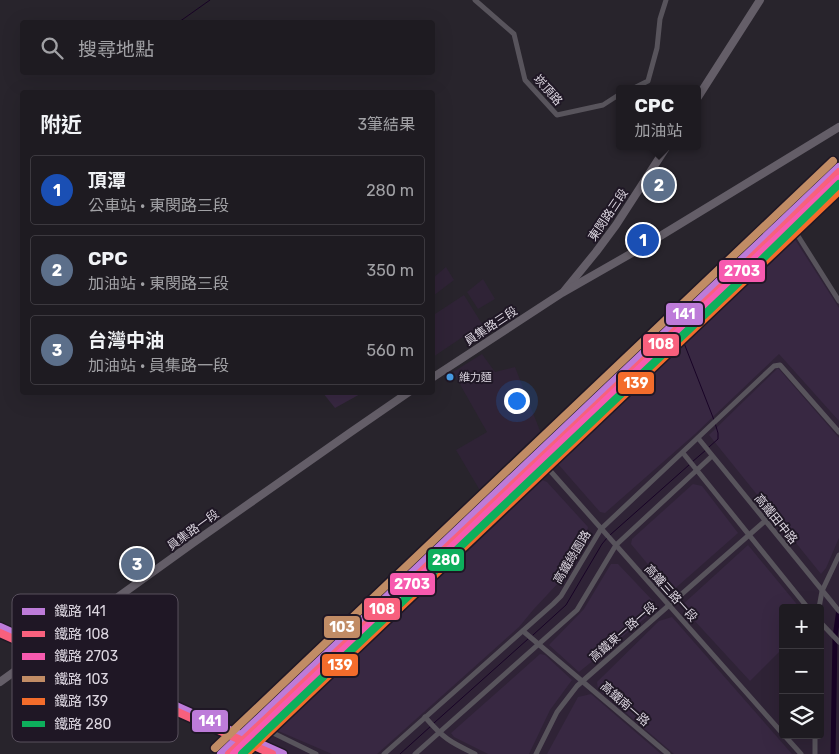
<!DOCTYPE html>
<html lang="zh-TW">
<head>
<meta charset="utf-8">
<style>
	body { margin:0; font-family:Rubik,"Noto Sans TC",sans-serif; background:#2b282e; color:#f1f3f6 }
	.controls { position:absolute; right:15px; bottom:15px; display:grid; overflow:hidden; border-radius:5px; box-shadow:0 5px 20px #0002 }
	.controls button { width:45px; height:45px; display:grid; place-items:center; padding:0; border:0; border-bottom:1px solid #3c393f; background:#1e1b21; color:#f1f3f6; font:25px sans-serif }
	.you { position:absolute; left:516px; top:400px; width:18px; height:18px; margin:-12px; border:4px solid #fff; border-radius:50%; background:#1a73e8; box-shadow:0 0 0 8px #1a73e833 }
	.badge { display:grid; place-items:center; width:32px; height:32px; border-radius:50%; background:#bca0f2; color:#fff; font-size:16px; font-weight:700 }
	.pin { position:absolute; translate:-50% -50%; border:2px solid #fff; box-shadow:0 1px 5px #0006 }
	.popup { position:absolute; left:616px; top:85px; width:85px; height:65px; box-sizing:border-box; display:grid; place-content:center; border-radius:5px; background:#1e1b21; filter:drop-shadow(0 1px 4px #0005); font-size:16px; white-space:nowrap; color:#a1a1a5 }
	.popup b { font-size:19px; color:#f1f3f6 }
	.popup::after { content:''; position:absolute; left:50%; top:100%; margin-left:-10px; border:10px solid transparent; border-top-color:#1e1b21 }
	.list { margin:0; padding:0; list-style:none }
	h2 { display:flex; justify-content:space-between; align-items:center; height:65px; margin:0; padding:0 20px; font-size:21px }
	h2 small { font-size:16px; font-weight:400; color:#a1a1a5 }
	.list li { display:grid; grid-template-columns:32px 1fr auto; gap:15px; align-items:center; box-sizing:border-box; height:70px; margin:0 10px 10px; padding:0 10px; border:1px solid #3c393f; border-radius:5px }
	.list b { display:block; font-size:19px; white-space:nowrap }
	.list p { margin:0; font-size:16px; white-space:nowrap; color:#a1a1a5 }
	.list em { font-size:16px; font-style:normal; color:#a1a1a5 }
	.icon { flex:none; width:28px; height:28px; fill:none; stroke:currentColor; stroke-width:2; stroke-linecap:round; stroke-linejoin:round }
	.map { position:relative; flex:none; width:839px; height:754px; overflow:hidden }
	.search { position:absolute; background:#1e1b21; box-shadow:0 5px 20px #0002; left:20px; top:20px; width:415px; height:55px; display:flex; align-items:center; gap:12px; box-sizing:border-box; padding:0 18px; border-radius:5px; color:#a1a1a5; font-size:19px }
	.panel { position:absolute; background:#1e1b21; box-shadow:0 5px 20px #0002; left:20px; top:90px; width:415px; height:305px; border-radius:5px }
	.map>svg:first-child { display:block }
</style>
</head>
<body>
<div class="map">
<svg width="839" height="754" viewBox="0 0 839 754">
	<rect width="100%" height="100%" fill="#28242c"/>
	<g fill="#2f2336" fill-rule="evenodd">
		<path d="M791 227 839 302V754H231ZM783 608H820V735H783Z"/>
		<polygon points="446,267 454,280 433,296 433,278"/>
		<polygon points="483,279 495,299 478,309 467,292"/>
		<polygon points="464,295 482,324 433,357 433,310 435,314"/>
		<polygon points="482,354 495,372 515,367 544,441 485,499 456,450 487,432 453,372"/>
	</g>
	<g fill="#382842">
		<polygon points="787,238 794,238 839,308 839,421 779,354 695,434 605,513 600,512 558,464 558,458"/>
		<polygon points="778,368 839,438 839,538 826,568 821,574 709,435"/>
		<polygon points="323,393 362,393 335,408"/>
		<polygon points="538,478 547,482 588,527 586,537 561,580 533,610 519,627 377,754 332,754 276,730 274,727"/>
		<polygon points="693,484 702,486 738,533 671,592 631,544 632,539"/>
		<polygon points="748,545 800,608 783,608 783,648 750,681 681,606"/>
		<polygon points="611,564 618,564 653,601 654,611 579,672 549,645 584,609"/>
		<polygon points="672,617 792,754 674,754 598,689 597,682 659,621"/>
		<polygon points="540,654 545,655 572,680 550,710 529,754 488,754 454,737 451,733"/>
		<polygon points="591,694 661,754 547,754 578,697"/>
	</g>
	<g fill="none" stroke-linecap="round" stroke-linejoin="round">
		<g stroke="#180326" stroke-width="1">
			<polyline points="179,22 210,0"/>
			<polyline points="684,343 714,420"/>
			<polyline points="709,447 718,439 718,433 715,423"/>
			<polyline points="692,462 706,450"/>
			<polyline points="610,535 689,465"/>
			<polyline points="533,635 566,605 602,544 607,538"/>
			<polyline points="434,723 528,639"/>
			<polyline points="400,754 431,726"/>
		</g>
		<polyline stroke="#180326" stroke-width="5" points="833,754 835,637 839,609"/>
		<g stroke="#58545c" stroke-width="5">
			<polyline points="475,0 514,34 525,80 557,115 603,105 620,94"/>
			<polyline points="632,89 648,81 657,48 660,19 666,0"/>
			<polyline points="698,438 839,611"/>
			<polyline points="683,453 808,608"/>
			<polyline points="545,465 783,734"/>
			<polyline points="819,608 822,591 839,555"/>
			<polyline points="820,622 839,642"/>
			<polyline points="523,631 668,754"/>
			<path d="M425 717C443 738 450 742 475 754"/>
			<polyline points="265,729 316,754"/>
			<polyline points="784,735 801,754"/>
			<polyline points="244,750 252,754"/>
			<polyline points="240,754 793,228 839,301"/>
			<polyline points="384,754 553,604 561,596 601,529 774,366 780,365 839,432"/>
			<polyline points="415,754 577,610 616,545 712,456"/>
			<polyline points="536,754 557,712 577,686 765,521"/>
			<polyline points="815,754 815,735"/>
		</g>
		<g stroke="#645e68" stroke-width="8">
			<polyline points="698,97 760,0"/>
			<polyline points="565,290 596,252 616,225 667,146"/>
			<polyline points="432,378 562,293 639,249 839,127"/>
			<polyline points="0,682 193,543 351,432 409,392"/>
		</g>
		<g stroke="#1f1725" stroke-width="11">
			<g id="rail-1">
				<polyline points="0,627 283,754"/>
				<polyline points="221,754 839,167"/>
			</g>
		</g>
		<g stroke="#1f1725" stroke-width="11">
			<g id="rail-2">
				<polyline points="0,633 272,754"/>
				<polyline points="229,754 735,274 839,172"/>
			</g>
		</g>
		<g stroke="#1f1725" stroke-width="11">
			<polyline id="rail-3" points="234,754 839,179"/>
		</g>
		<g stroke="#1f1725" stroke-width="11">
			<polyline id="rail-4" points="215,748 833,161"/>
		</g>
		<g stroke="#1f1725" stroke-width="11">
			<polyline id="rail-5" points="246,754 839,191"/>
		</g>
		<g stroke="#1f1725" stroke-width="11">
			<polyline id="rail-6" points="242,754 741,280 839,184"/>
		</g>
		<use href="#rail-1" stroke="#bd7bd9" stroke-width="8"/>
		<use href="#rail-2" stroke="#f8607d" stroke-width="8"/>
		<use href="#rail-3" stroke="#f75aaf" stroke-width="8"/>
		<use href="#rail-4" stroke="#c18c65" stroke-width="8"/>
		<use href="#rail-5" stroke="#f36c2b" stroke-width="8"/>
		<use href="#rail-6" stroke="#0daf5c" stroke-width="8"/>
	</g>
	<circle fill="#4699e1" stroke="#1f1725" stroke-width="2" cx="450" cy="377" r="4.5"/>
	<g text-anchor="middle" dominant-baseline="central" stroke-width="4" stroke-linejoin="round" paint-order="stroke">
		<g font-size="11" fill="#dcd6e0" stroke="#1f1725" text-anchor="start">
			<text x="459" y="377">維力麵</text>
		</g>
		<g font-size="12" fill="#dcd6e0" stroke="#1f1725">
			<text transform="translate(548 90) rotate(48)">崁頂路</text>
			<text transform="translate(608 215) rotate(-56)">東閔路三段</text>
			<text transform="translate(491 326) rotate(-33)">員集路三段</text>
			<text transform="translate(776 519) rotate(51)">高鐵田中路</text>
			<text transform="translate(193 530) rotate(-36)">員集路一段</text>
			<text transform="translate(572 557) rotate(-59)">高鐵綠園路</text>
			<text transform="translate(671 593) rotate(48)">高鐵三路一段</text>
			<text transform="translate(623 632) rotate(-41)">高鐵東一路一段</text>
			<text transform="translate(625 704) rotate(41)">高鐵南一路</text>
		</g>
	</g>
	<rect x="12" y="594" width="166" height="148" rx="8" fill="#1f1725" stroke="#58505d" stroke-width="1"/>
	<rect x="22" y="608" width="23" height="7" fill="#bd7bd9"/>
	<rect x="22" y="631" width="23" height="6" fill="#f8607d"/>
	<rect x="22" y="653" width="23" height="7" fill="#f75aaf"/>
	<rect x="22" y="676" width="23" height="6" fill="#c18c65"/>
	<rect x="22" y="698" width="23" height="7" fill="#f36c2b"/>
	<rect x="22" y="721" width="23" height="6" fill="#0daf5c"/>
	<g font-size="14" fill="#dcd6e0">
		<text x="54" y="616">鐵路 141</text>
		<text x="54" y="639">鐵路 108</text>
		<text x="54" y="661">鐵路 2703</text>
		<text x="54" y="684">鐵路 103</text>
		<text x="54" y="706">鐵路 139</text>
		<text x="54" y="729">鐵路 280</text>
	</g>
	<g stroke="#1f1725" stroke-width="2">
		<rect x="718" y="259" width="48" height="24" rx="5" fill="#f75aaf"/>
		<rect x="665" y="302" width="39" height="24" rx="5" fill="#bd7bd9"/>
		<rect x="642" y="333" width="38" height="24" rx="5" fill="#f8607d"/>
		<rect x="617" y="371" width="38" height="24" rx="5" fill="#f36c2b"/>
		<rect x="427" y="548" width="38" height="24" rx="5" fill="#0daf5c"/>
		<rect x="389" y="572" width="47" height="24" rx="5" fill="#f75aaf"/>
		<rect x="363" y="597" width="38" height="24" rx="5" fill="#f8607d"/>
		<rect x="323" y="615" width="38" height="24" rx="5" fill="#c18c65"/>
		<rect x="321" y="653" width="38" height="24" rx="5" fill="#f36c2b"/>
		<rect x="191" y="709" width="38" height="24" rx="5" fill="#bd7bd9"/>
	</g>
	<g font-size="14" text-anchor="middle" font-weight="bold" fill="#fff">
		<text x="742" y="276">2703</text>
		<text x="684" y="319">141</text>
		<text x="661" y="349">108</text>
		<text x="636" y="388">139</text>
		<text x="446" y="565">280</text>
		<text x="412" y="589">2703</text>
		<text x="382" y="614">108</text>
		<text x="342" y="632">103</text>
		<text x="340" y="670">139</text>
		<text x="210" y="726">141</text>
	</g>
</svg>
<div class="controls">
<button>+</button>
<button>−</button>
<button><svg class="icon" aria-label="layers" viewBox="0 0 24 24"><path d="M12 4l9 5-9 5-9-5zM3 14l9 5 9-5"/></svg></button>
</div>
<div class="you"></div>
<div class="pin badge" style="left:643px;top:240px;background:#1a4fb4">1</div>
<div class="pin badge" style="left:659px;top:185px;background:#5c6f8a">2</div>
<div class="popup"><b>CPC</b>加油站</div>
<div class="pin badge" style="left:137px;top:564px;background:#5c6f8a">3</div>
<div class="search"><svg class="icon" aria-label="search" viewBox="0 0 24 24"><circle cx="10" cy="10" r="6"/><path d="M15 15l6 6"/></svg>搜尋地點</div>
<section class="panel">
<h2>附近<small>3筆結果</small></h2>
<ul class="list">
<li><span class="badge" style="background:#1a4fb4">1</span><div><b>頂潭</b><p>公車站 · 東閔路三段</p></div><em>280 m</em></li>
<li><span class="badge" style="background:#5c6f8a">2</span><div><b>CPC</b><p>加油站 · 東閔路三段</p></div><em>350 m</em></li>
<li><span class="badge" style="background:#5c6f8a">3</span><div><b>台灣中油</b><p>加油站 · 員集路一段</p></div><em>560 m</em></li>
</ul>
</section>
</div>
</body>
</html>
